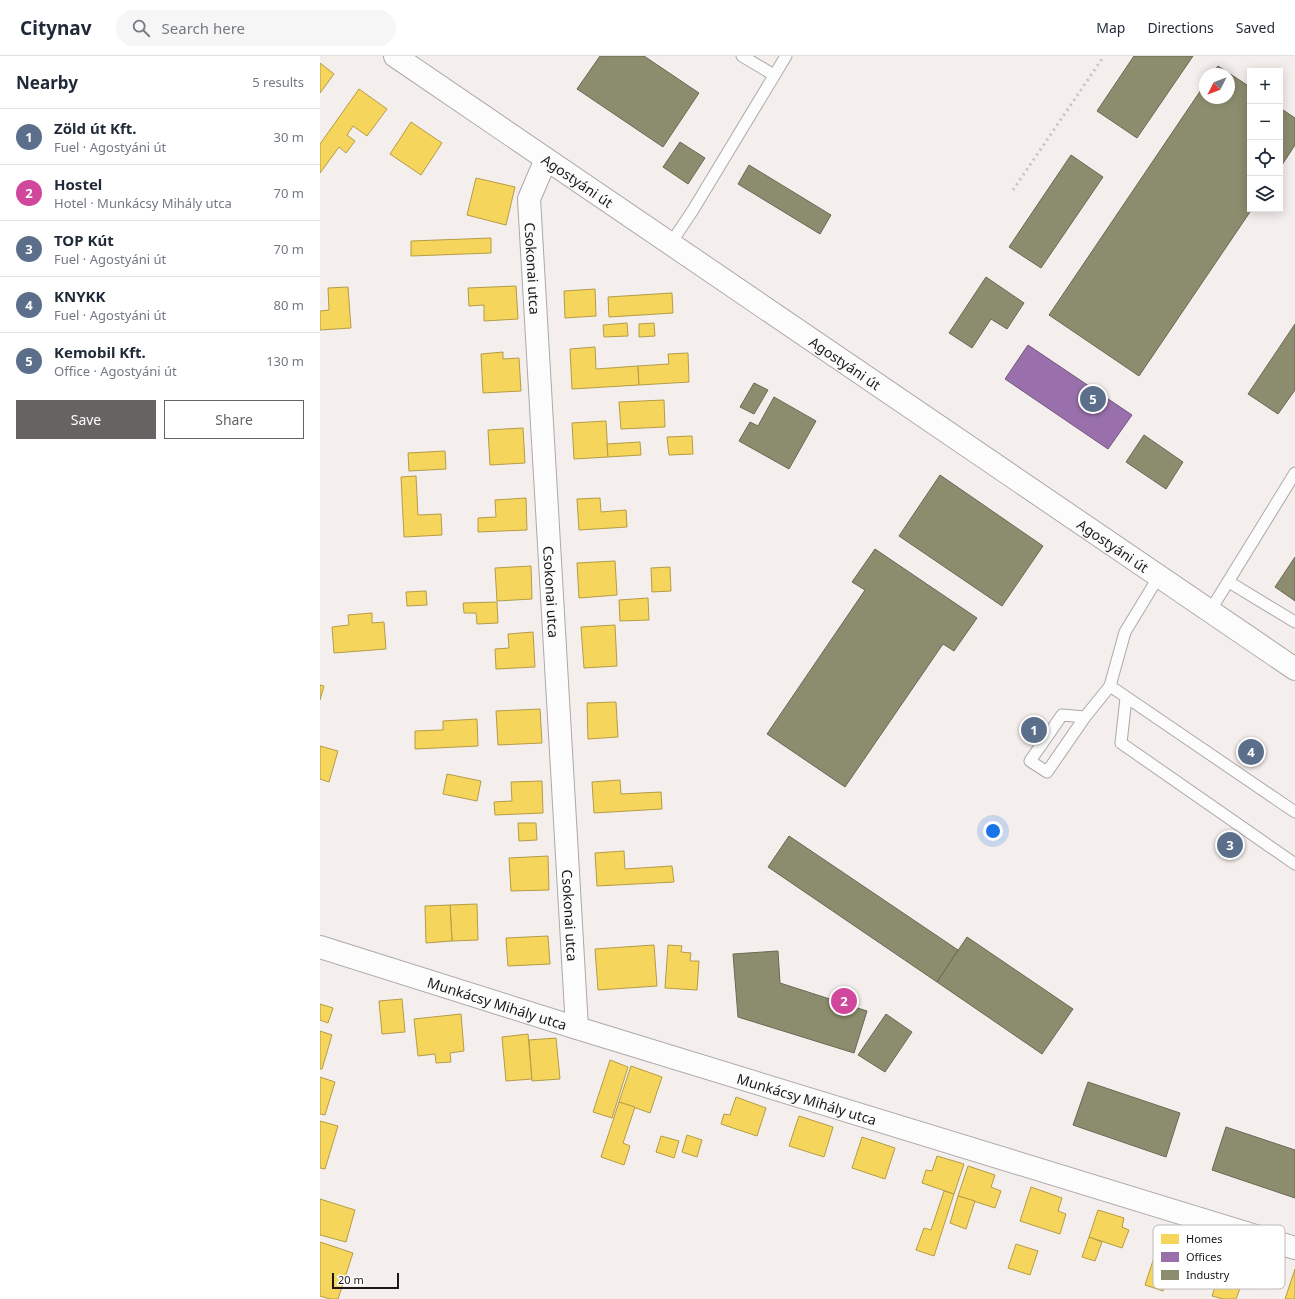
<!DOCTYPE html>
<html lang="en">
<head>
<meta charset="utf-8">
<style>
	body { margin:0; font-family:"Noto Sans",sans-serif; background:#f6f6f7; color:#1f2937 }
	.controls { position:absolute; right:12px; top:12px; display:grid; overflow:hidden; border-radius:0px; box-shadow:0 2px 10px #0003 }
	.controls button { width:36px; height:36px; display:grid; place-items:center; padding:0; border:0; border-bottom:1px solid #e0e1e3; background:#fff; color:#1f2937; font:20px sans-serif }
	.compass { position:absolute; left:879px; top:12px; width:36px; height:36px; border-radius:50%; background:#fff; box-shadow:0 2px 10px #0003; rotate:228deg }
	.scale { position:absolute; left:12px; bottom:10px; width:67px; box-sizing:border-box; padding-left:4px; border:2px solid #1b1817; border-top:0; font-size:11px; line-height:14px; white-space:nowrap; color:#1b1817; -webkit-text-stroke:3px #fff; paint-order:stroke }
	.you { position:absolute; left:673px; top:775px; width:14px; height:14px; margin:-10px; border:3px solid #fff; border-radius:50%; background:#1a73e8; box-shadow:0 0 0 6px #1a73e833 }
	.badge { display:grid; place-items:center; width:26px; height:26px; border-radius:50%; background:#676362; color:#fff; font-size:13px; font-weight:700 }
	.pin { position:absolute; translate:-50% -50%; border:2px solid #fff; box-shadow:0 1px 4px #0006 }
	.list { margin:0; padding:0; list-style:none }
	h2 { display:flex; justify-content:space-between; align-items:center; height:52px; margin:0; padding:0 16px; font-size:17px }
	h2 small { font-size:13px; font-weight:400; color:#747a83 }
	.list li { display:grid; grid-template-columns:26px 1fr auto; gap:12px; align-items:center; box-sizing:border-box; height:56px; padding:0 16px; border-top:1px solid #e0e1e3 }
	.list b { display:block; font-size:15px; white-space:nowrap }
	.list p { margin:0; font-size:13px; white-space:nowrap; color:#747a83 }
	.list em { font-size:13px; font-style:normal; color:#747a83 }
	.actions { display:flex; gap:8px; padding:12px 16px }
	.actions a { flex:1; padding:9px 0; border:1px solid #676362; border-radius:0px; text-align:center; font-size:14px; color:#676362 }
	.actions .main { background:#676362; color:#fff }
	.icon { flex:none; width:22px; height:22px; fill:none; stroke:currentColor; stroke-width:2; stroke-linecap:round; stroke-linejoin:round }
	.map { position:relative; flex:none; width:975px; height:1243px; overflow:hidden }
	header { display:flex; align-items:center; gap:24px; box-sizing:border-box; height:56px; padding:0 20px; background:#fff; border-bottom:1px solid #e0e1e3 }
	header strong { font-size:19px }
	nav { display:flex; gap:22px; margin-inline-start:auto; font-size:14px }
	.search { width:280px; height:36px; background:#f6f6f7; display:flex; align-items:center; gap:10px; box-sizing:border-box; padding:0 14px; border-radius:22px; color:#747a83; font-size:15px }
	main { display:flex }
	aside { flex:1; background:#fff }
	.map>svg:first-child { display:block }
</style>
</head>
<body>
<header>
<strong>Citynav</strong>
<div class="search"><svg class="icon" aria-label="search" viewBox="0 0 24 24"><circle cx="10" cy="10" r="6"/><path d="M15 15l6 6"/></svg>Search here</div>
<nav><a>Map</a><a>Directions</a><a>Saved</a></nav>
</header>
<main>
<aside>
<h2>Nearby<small>5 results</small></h2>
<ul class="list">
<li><span class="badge" style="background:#5c6f8a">1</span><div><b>Zöld út Kft.</b><p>Fuel · Agostyáni út</p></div><em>30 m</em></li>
<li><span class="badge" style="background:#d1479c">2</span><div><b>Hostel</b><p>Hotel · Munkácsy Mihály utca</p></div><em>70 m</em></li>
<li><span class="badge" style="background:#5c6f8a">3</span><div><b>TOP Kút</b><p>Fuel · Agostyáni út</p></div><em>70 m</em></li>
<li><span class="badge" style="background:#5c6f8a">4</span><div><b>KNYKK</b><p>Fuel · Agostyáni út</p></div><em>80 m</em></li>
<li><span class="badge" style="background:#5c6f8a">5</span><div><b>Kemobil Kft.</b><p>Office · Agostyáni út</p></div><em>130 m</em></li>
</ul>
<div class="actions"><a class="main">Save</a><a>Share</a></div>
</aside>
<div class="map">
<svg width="975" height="1243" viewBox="0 0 975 1243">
	<rect width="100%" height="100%" fill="#f4eeed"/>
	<g fill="#f6d55c" stroke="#b49c47">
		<polygon points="0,7 14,18 0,37"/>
		<polygon points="39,33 67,53 47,80 33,70 27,79 35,85 26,97 19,91 0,117 0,88"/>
		<polygon points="91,66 122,87 101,119 70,98"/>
		<polygon points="156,122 195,131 186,169 147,159"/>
		<polygon points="171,182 171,197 91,200 91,185"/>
		<polygon points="196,230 198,263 164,265 164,249 149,250 148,232"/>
		<polygon points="28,231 31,272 0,274 0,255 9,254 8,232"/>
		<polygon points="275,233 276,260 245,262 244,235"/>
		<polygon points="352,237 353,257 289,261 288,241"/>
		<polygon points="307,267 308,280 284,281 283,269"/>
		<polygon points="334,267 335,280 319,281 319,268"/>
		<polygon points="275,291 276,313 318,310 319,329 252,333 250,293"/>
		<polygon points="183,296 183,303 199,302 201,335 163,337 161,298"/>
		<polygon points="368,297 369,326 319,329 318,310 349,308 348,298"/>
		<polygon points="344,344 345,371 301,373 299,346"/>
		<polygon points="286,365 288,401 254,403 252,367"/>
		<polygon points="203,372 205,407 170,409 168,374"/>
		<polygon points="372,380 373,398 349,399 347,381"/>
		<polygon points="320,386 321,399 288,401 287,388"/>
		<polygon points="125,395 126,413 89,415 88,397"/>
		<polygon points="96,420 98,459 121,458 122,479 84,481 81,421"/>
		<polygon points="206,442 207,474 158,476 158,462 176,461 175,444"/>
		<polygon points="280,442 281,456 306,454 307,471 259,474 257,443"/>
		<polygon points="295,505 297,539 259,542 257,507"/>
		<polygon points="211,510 212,543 177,545 175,512"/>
		<polygon points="350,511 351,535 332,536 331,512"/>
		<polygon points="106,535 107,549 87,550 86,536"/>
		<polygon points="328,542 329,564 300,565 299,544"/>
		<polygon points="177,546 178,567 157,568 156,557 144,557 143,547"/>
		<polygon points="52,557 52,567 64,566 66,593 14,597 12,571 29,569 28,559"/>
		<polygon points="295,569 297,610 264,612 261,571"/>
		<polygon points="213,576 215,611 176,613 175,593 189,592 188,578"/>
		<polygon points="0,629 4,630 0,644"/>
		<polygon points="296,646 298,681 268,683 267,647"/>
		<polygon points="220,653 222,687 178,689 176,655"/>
		<polygon points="157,663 158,690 95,693 95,675 123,674 123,665"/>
		<polygon points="0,690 18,695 9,726 0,723"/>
		<polygon points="127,718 161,725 157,745 123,738"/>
		<polygon points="300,724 301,738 341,736 342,753 274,757 272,726"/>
		<polygon points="222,725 223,757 175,759 174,746 192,745 191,726"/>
		<polygon points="198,767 216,767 217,784 199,785"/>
		<polygon points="304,795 305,813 352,810 354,826 277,830 275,797"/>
		<polygon points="228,800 229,834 191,835 189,802"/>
		<polygon points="157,848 158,884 132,885 130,849"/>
		<polygon points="130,849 132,885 106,887 105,850"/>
		<polygon points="228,880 230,908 188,910 186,882"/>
		<polygon points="334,889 337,930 278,934 275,893"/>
		<polygon points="348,889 362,890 361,896 371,897 370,905 379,905 377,934 345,932"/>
		<polygon points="82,943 85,976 62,978 59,945"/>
		<polygon points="0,948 13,952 8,967 0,964"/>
		<polygon points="141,958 144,995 130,997 131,1006 116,1007 115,998 98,1000 94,963"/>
		<polygon points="0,975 12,979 2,1013 0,1013"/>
		<polygon points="208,978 212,1023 186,1025 182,981"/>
		<polygon points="236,982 240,1023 212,1025 209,984"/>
		<polygon points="290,1004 308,1011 292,1062 273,1056"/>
		<polygon points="311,1010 342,1021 330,1057 299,1046"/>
		<polygon points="0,1021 15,1026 5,1059 0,1058"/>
		<polygon points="416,1041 446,1052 437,1080 401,1068 404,1058 410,1059"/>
		<polygon points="299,1046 315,1051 303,1087 310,1090 304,1109 281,1101"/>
		<polygon points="479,1060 513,1071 504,1101 469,1090"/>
		<polygon points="0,1065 18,1070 5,1113 0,1112"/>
		<polygon points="367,1079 382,1084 377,1101 362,1096"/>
		<polygon points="341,1080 359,1085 354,1102 336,1096"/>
		<polygon points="542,1081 575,1092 565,1123 532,1112"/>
		<polygon points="617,1100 644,1108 634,1138 602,1127 606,1114 612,1115"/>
		<polygon points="648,1110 675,1119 671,1131 681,1135 675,1152 638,1140"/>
		<polygon points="711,1131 742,1142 738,1155 746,1158 740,1178 700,1165"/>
		<polygon points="624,1135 634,1138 614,1200 596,1194 604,1172 611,1174"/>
		<polygon points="638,1140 655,1145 646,1173 630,1167"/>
		<polygon points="0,1143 35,1154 26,1186 0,1179"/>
		<polygon points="778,1154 804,1162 802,1171 809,1174 802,1192 769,1181"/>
		<polygon points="844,1171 881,1183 871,1215 852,1209 843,1235 825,1229"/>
		<polygon points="769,1181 782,1186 775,1205 762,1201"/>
		<polygon points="0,1186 33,1197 18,1243 10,1243 0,1240"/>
		<polygon points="696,1188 718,1195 710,1219 688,1212"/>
		<polygon points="907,1194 940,1205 930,1233 921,1230 916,1243 903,1243 892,1240"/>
		<polygon points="975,1213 975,1243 965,1243"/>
	</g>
	<polygon fill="#9970ab" stroke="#73567f" points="708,289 812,359 788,393 685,323"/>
	<g fill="#8c8c6e" stroke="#6a6954">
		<polygon points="280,0 324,0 379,37 343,91 257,33"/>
		<polygon points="814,0 873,0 817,82 777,55"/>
		<polygon points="898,10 930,31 930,153 932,153 819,320 729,259 885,28 885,42 909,42 909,18 892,18"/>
		<polygon points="960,52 975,62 975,89 960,112"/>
		<polygon points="360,86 385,102 368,128 343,111"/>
		<polygon points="751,99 783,121 721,212 689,191"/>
		<polygon points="429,109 511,159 500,178 418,128"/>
		<polygon points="666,221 704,247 687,273 671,263 652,292 629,277"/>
		<polygon points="975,268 975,334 958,358 928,338"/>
		<polygon points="434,327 448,334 434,358 420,351"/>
		<polygon points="454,341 496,365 469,413 419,385 430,366 438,370"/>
		<polygon points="824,379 863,406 846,433 806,406"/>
		<polygon points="620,419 723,490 682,550 579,480"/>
		<polygon points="555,493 657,562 634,595 623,588 525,731 447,678 545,534 532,526"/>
		<polygon points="975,501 975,545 955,531"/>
		<polygon points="469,780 638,894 617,926 448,811"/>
		<polygon points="647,881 753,953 722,998 617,926"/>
		<polygon points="458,895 460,927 547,955 534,997 418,961 413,898"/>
		<polygon points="566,958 592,976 565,1016 538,999"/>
		<polygon points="768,1026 860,1057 846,1101 753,1069"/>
		<polygon points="906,1071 975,1094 975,1142 892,1114"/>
	</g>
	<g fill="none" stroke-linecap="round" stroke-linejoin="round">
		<g stroke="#ada9a8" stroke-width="13">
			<g id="lane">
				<polyline points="422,0 454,19"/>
				<polyline points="351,187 373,154 466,0"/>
				<polyline points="839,520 805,576 790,630 975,756"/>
				<polyline points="909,526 975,566"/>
				<polyline points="890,555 975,417"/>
				<polyline points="806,642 801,687 975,808"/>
				<polyline points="765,661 727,716 710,705 742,659 765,661 790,630"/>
			</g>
		</g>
		<g stroke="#ada9a8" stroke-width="24">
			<g id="street">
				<path id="s1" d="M226 103 209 143 257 972"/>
				<path id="s2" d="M0 891 257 972 975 1192"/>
			</g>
		</g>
		<g stroke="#ada9a8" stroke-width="24">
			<g id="secondary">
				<path id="s3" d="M75 0 975 613"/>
			</g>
		</g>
		<use href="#lane" stroke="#fdfcfc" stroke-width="11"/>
		<use href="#street" stroke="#fdfcfc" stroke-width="22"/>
		<use href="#secondary" stroke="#fdfcfc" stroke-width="22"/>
		<polyline stroke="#c5c4c4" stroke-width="3" stroke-dasharray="2 4" stroke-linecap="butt" points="693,134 784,0"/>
	</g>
	<g text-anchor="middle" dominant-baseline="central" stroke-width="4" stroke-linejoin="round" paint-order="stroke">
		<g font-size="14" fill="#1b1817" stroke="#fff">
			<text stroke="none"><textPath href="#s3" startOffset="221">Agostyáni út</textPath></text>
			<text stroke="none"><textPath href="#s1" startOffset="113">Csokonai utca</textPath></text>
			<text stroke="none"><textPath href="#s3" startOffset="545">Agostyáni út</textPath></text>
			<text stroke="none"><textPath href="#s3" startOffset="869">Agostyáni út</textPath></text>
			<text stroke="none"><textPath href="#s1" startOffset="437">Csokonai utca</textPath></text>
			<text stroke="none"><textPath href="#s1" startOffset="761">Csokonai utca</textPath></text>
			<text stroke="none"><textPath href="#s2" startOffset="186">Munkácsy Mihály utca</textPath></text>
			<text stroke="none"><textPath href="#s2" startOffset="510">Munkácsy Mihály utca</textPath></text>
		</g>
	</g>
	<rect x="833" y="1169" width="132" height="64" rx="6" fill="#fff" stroke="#bbbab9" stroke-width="1"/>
	<rect x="841" y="1178" width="18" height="10" fill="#f6d55c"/>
	<rect x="841" y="1196" width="18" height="10" fill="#9970ab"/>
	<rect x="841" y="1214" width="18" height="10" fill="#8c8c6e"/>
	<g font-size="11" fill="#1b1817">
		<text x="866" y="1187">Homes</text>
		<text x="866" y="1205">Offices</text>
		<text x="866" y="1223">Industry</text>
	</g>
</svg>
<div class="controls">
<button>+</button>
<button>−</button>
<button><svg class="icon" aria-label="locate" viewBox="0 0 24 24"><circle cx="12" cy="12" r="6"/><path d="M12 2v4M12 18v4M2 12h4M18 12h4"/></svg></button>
<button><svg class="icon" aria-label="layers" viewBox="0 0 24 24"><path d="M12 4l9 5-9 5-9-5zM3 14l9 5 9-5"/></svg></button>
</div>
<svg class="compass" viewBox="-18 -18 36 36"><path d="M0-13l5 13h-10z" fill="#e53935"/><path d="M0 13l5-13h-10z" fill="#747a83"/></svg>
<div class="scale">20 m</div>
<div class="you"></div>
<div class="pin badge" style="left:714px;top:674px;background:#5c6f8a">1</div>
<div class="pin badge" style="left:524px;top:945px;background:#d1479c">2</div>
<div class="pin badge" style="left:910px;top:789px;background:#5c6f8a">3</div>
<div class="pin badge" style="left:931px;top:696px;background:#5c6f8a">4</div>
<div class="pin badge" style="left:773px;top:343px;background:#5c6f8a">5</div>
</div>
</main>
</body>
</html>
